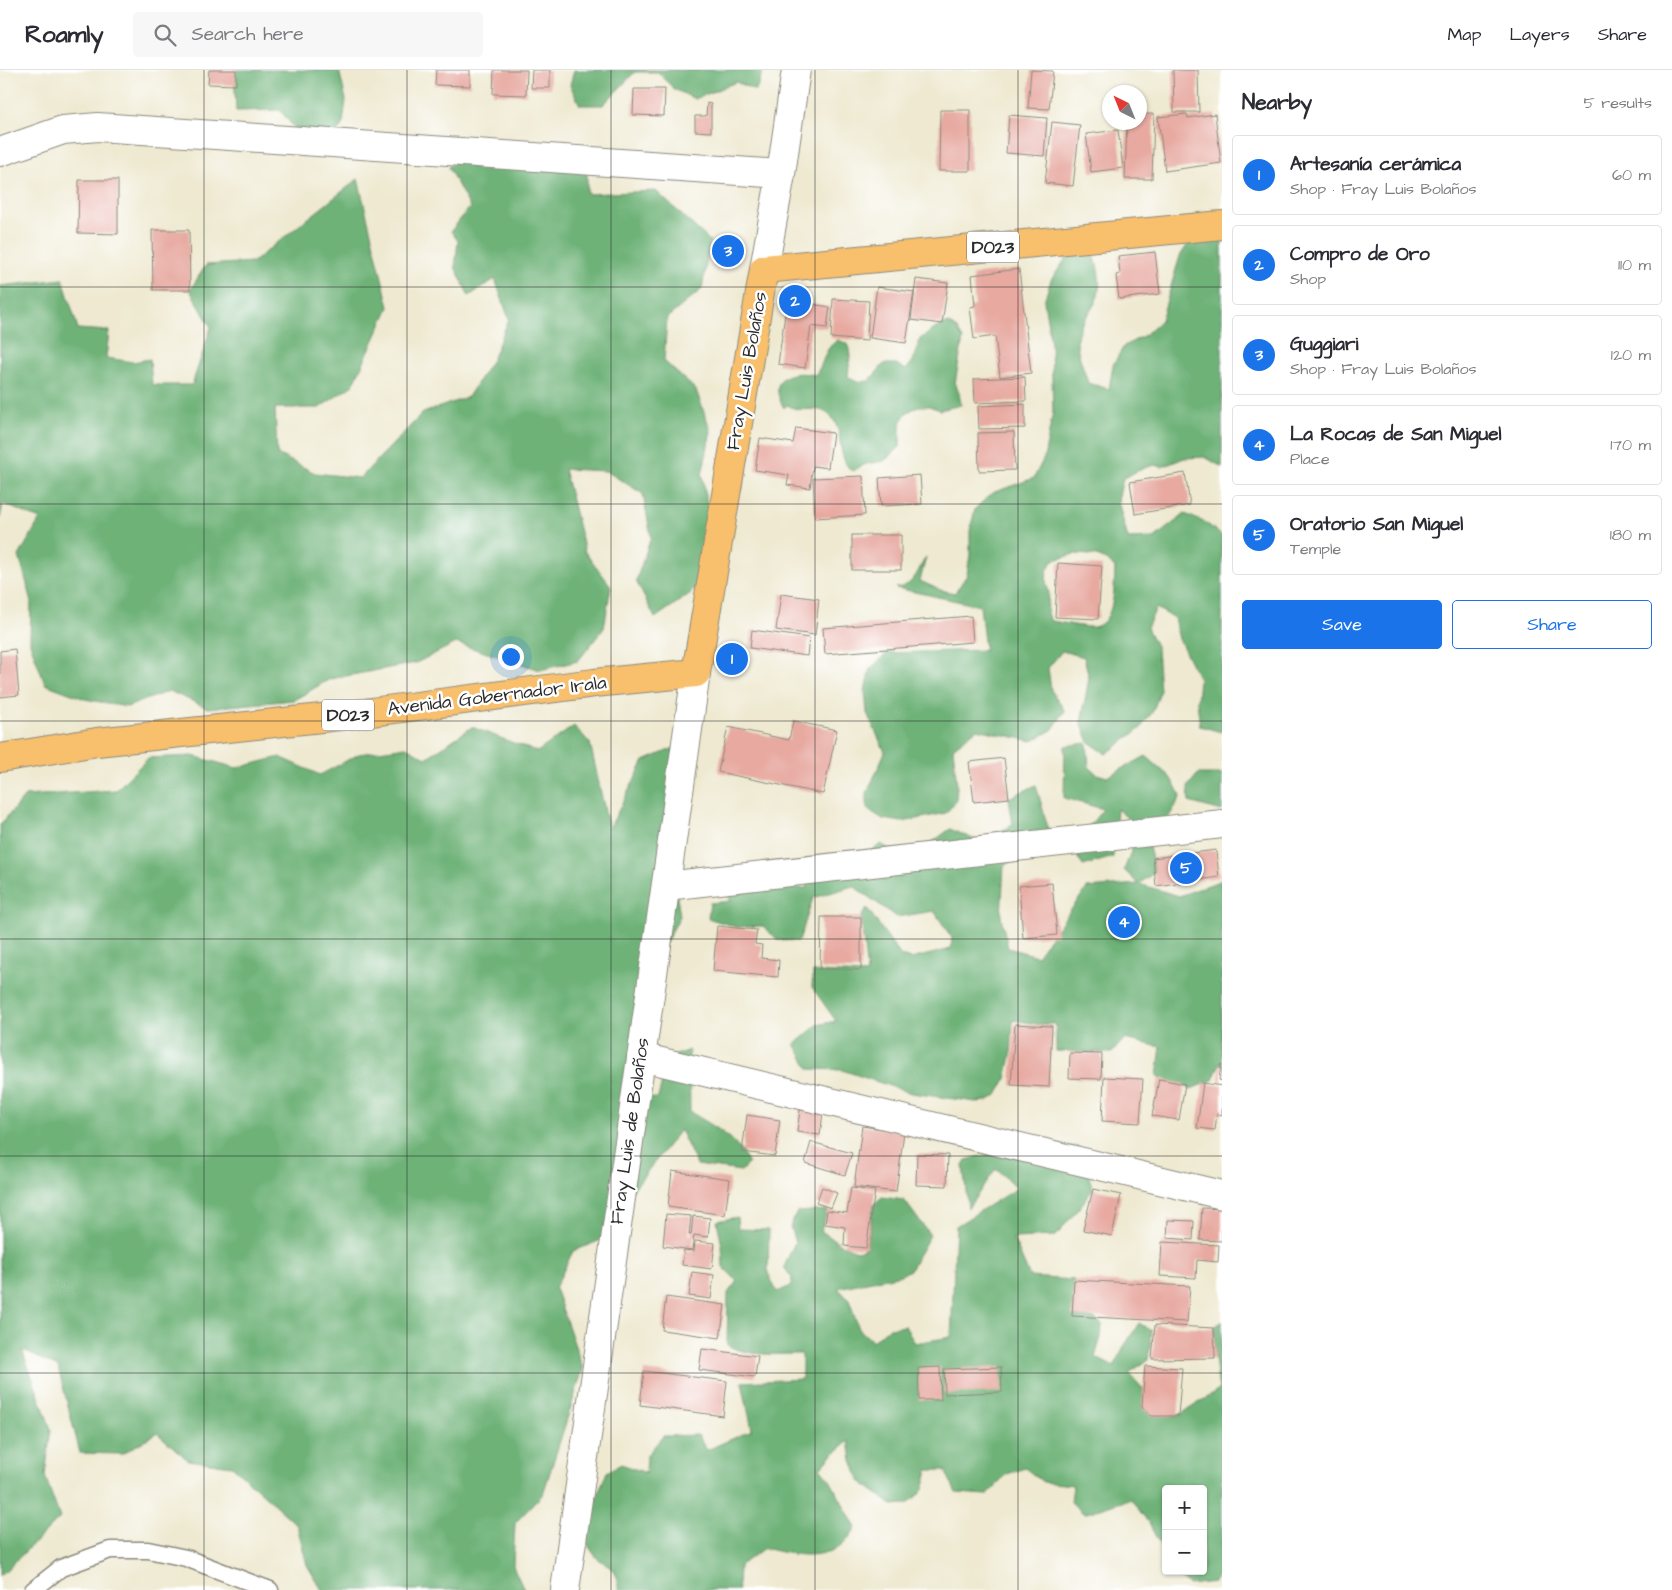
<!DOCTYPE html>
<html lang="en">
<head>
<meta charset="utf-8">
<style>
	body { margin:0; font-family:"Architects Daughter",sans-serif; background:#f7f7f7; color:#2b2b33 }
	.controls { position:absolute; right:15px; bottom:15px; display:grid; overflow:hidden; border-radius:5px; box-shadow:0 1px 4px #0004 }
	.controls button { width:45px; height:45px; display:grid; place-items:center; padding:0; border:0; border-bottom:1px solid #e1e1e2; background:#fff; color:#2b2b33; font:25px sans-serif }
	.compass { position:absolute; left:1102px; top:15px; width:45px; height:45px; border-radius:50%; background:#fff; box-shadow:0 1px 4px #0004; rotate:317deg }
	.you { position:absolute; left:510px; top:586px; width:18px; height:18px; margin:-12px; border:4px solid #fff; border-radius:50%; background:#1a73e8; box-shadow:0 0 0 8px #1a73e833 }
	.badge { display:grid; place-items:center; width:32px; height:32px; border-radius:50%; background:#1a73e8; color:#fff; font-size:16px; font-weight:700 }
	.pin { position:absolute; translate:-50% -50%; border:2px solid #fff; box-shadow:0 1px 5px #0006 }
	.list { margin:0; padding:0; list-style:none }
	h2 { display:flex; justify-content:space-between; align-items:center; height:65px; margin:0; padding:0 20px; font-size:21px }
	h2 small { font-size:16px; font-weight:400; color:#7c7c81 }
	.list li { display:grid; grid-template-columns:32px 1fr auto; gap:15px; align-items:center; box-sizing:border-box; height:80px; margin:0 10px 10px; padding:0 10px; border:1px solid #e1e1e2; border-radius:5px }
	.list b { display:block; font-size:19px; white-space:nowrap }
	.list p { margin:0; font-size:16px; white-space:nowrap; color:#7c7c81 }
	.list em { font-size:16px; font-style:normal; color:#7c7c81 }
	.actions { display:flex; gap:10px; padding:15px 20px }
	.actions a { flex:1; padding:11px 0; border:1px solid #1a73e8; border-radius:5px; text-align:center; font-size:18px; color:#1a73e8 }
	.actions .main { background:#1a73e8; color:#fff }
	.icon { flex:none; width:28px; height:28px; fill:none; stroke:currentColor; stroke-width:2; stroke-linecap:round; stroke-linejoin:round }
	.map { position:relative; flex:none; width:1222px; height:1520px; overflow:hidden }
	header { display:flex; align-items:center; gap:30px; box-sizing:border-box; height:70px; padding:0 25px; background:#fff; border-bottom:1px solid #e1e1e2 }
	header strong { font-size:24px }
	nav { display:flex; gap:28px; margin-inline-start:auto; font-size:18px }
	.search { width:350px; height:45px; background:#f7f7f7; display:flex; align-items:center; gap:12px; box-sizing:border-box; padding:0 18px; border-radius:5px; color:#7c7c81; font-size:19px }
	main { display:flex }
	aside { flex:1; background:#fff }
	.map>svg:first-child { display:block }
</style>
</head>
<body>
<header>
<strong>Roamly</strong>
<div class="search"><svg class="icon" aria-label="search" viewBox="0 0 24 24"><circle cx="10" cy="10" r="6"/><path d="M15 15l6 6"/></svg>Search here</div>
<nav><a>Map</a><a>Layers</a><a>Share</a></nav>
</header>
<main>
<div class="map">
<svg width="1222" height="1520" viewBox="0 0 1222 1520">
	<rect width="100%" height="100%" fill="#fff"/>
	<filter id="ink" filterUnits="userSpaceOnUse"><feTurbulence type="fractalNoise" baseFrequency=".02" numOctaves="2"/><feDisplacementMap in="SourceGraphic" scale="10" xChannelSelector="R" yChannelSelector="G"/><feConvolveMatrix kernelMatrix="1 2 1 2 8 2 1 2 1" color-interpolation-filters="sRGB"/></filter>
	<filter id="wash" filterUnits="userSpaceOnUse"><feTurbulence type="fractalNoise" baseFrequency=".0096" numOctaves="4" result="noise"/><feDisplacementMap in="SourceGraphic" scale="20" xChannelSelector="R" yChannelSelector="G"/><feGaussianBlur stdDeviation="1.12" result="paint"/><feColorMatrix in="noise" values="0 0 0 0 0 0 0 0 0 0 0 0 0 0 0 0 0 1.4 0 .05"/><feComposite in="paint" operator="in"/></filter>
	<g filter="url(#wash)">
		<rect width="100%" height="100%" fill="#eee9d0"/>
		<g fill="#6eb278" stroke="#4c6e52" fill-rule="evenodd">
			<polygon points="234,0 339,0 346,30 343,53 330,74 308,75 280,40 236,41"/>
			<polygon points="574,0 763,0 756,21 736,12 695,29 674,19 658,2 635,2 603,35 580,35 570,15"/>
			<polygon points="473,78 587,99 587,124 656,121 710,171 702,219 667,248 664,291 696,320 711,361 702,405 718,492 691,523 655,548 636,511 651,467 643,424 606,401 564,399 585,482 611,516 604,558 578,591 540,600 456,573 416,593 330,609 294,630 208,638 169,621 127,637 85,629 45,614 30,573 31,528 19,486 40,449 3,434 0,449 0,216 63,209 78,259 109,261 106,288 133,292 150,289 152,315 192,315 211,257 190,220 206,195 253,192 358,109 389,237 353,315 319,338 275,338 277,384 315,403 360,408 423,343 468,327 492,290 509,249 495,209 469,226 455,197 458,171 451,161 470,137 448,97"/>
			<path d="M1222 156V397L1205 387 1184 388 1162 397 1155 395 1144 398 1123 408 1118 431 1128 469 1154 468 1185 444 1206 453 1222 466V661L1221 662 1200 656 1197 632 1199 609 1179 569 1174 548 1156 538 1147 558 1157 578 1160 621 1153 641 1140 659 1106 684 1089 672 1081 652 1089 608 1084 587 1062 581 1048 598 1051 620 1065 641 1052 660 1032 671 977 659 953 678 957 715 956 731 946 743 902 752 883 749 867 739V723L885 682 867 643 865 621 870 599 887 583 985 580 980 536 896 518C915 516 917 501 926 487L920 511 940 520 955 523 967 505 970 484V461L975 439 992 423 1034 408 1044 388 1053 342 1051 275 1044 231 1051 210 1079 170 1088 169C1096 189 1105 212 1095 233 1089 245 1076 257 1077 272 1077 284 1085 301 1088 313L1109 319 1113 295 1124 276 1145 265 1161 250 1180 186 1192 168ZM1074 484C1092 485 1102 484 1115 498 1114 514 1116 553 1094 557 1085 558 1061 552 1051 551L1047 544 1049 523 1046 512 1047 501 1052 491Z"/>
			<path d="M948 253 957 259 963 269 955 313 959 323 961 335 940 340 929 336H918L908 342 904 346 900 356V377L884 391 866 394 852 401C834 387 847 354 825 342 816 337 807 341 798 339 794 339 790 336 787 335L784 338C767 309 787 299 815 305 826 292 822 280 838 270L848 274 850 286 848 307 857 312 869 311 884 294H896L906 300 913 291 920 269 936 258Z"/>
			<path d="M574 656 590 673 609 759 644 691 674 678 670 785 680 846 655 893 637 1029 658 1028 668 988 689 980 690 1042C717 1058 732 1065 749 1093L741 1101 697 1095 680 1060 628 1126 614 1165 573 1181 555 1218 583 1299 543 1424 515 1453 513 1496 524 1520H322L307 1495 297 1455 232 1396 188 1390 157 1363 122 1384 80 1383 58 1297 22 1280 51 1359 45 1406 60 1448 0 1506V755L25 726 116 720 148 688 193 686 237 698 280 687 320 705 359 684 406 677 426 688 472 657 537 682Z"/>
			<polygon points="1087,673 1089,697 1097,704 1107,707 1146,686 1170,707 1181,726 1166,752 1145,760 1155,802 1139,814 1179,826 1222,810 1222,993 1220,993 1213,1010 1191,1019 1157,1006 1161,977 1124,969 1112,983 1056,981 1056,954 1037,954 1013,950 1011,986 1006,1009 997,1025 987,1031 976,1032 911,1023 842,1000 809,999 795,974 817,955 836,951 812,917 813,902 867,904 861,847 867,838 901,886 911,889 951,879 952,868 934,841 897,847 853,816 813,828 799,871 777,870 763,856 736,857 708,848 710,833 731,831 722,821 770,818 806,818 811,796 847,797 881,774 908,790 950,759 978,771 1013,755 1009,728 1036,715 1050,765 1004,796 1001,847 1008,878 1037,886 1087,818 1138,814 1124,800 1140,759 1117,739 1113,787 1083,796 1072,778 1103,739 1064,728 1065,676"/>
			<polygon points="1198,704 1222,704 1222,741 1189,732 1188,716"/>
			<path d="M1033 1072 1079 1077 1093 1119 1082 1134 1056 1166 1013 1168 1030 1207 1074 1210 1073 1246 1095 1249 1102 1254 1101 1267 1095 1287 1114 1297 1125 1275 1139 1253 1152 1261 1148 1290 1129 1303 1144 1320 1142 1336 1151 1346H1178L1219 1320 1215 1288 1214 1258 1222 1250V1501L1214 1512 1189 1515 1169 1501H1203V1419H1166V1499L1161 1476 1148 1452 1131 1429 1084 1444 1071 1432 1073 1415 1043 1412 1025 1398 1007 1404 988 1425 956 1423 945 1400H928L923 1420 908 1434 892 1435 860 1411 852 1390 849 1371 832 1385 820 1398 830 1410 856 1458C851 1464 845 1475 838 1478 815 1490 788 1484 764 1478L739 1496 738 1520H619L615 1501 596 1487 585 1471 593 1436 607 1402 621 1394 646 1403 647 1385 663 1366 698 1365 707 1380 752 1360 742 1312 802 1309V1284C777 1284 749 1287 727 1275L728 1223 737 1211 723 1197 722 1176 717 1151 737 1147 738 1159 769 1160 768 1203 777 1222 791 1216 792 1208 784 1197 795 1172 790 1157 797 1142 827 1140 821 1161 844 1176 857 1181 866 1178 874 1134 882 1127 904 1130 930 1165 910 1200 901 1205 838 1218 849 1230 859 1259 872 1271 890 1258 905 1256 915 1273 951 1267 956 1156 1017 1118 996 1099 968 1138 963 1095 966 1090Z"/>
		</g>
		<g id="blocks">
			<g fill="#e7a9a0">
				<polygon points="209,0 236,0 236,15 208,14"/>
				<polygon points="436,0 470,0 470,16 435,15"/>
				<polygon points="494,0 527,0 526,25 493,24"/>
				<polygon points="532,0 550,0 550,18 531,18"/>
				<polygon points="1031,0 1053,1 1049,39 1028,38"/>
				<polygon points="1173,0 1198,0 1199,42 1174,42"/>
				<polygon points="634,19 665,19 664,46 633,45"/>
				<polygon points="707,33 711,34 711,62 695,61 695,46 706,46"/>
				<polygon points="940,40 970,40 970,101 939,101"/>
				<polygon points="1140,44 1154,44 1152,109 1125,109 1127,52 1140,52"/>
				<polygon points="1187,44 1188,48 1215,44 1221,93 1165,101 1158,47"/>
				<polygon points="1009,45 1047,48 1044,86 1006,83"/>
				<polygon points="1052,52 1080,55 1073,116 1045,113"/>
				<polygon points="1118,60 1123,98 1091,102 1086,64"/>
				<polygon points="79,110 118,110 118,164 78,163"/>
				<polygon points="152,160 189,160 190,220 153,220"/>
				<polygon points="1155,182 1160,224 1119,229 1116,205 1120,204 1118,186"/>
				<polygon points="1019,199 1031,303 1000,307 995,266 974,269 970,237 975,236 972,205"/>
				<polygon points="916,209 948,213 942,254 911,250"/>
				<polygon points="877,217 914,222 906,273 870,268"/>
				<polygon points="833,229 869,231 867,271 831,268"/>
				<polygon points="787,230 830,237 827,258 811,256 805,298 778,294"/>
				<polygon points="1025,307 1026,331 975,333 974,309"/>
				<polygon points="1025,334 1025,358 979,359 978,336"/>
				<polygon points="796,358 833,363 828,398 813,396 810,418 787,415 789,405 755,400 760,368 793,373"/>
				<polygon points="1014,362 1015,400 979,401 978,363"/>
				<polygon points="1185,403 1190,435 1135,444 1130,412"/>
				<polygon points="920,405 922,434 881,436 879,408"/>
				<polygon points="863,406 865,445 815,448 813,408"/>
				<rect x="852" y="465" width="49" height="35"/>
				<polygon points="1058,493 1102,496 1098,549 1055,547"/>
				<polygon points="781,524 819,529 815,565 776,560"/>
				<polygon points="971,546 973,572 825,584 823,558"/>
				<polygon points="752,560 809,568 807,586 750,578"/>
				<polygon points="15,579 19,625 0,627 0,581"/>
				<polygon points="793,651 837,660 823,724 718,702 728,657 789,670"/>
				<polygon points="1004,688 1009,728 974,732 969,692"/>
				<polygon points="1216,780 1219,807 1156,816 1153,788"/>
				<polygon points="1052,813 1057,865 1023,868 1019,816"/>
				<polygon points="821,847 861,847 861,900 820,899"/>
				<polygon points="717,856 757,860 755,874 762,875 761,888 779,890 778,907 713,901"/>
				<polygon points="1015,954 1052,956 1049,1017 1011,1015"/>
				<polygon points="1070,983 1102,984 1101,1009 1069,1008"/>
				<polygon points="1221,994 1222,994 1222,1011 1219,1010"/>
				<polygon points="1104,1007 1143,1009 1140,1053 1102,1051"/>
				<polygon points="1159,1009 1185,1014 1179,1050 1152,1046"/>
				<polygon points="1203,1013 1222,1016 1222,1045 1217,1044 1215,1060 1197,1058"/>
				<polygon points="800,1040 823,1043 820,1065 797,1062"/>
				<polygon points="747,1045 780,1050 775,1086 742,1082"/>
				<polygon points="862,1056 904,1062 896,1122 854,1117"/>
				<polygon points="811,1072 852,1083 845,1105 805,1093"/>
				<polygon points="917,1084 948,1085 947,1116 916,1115"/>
				<polygon points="672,1101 730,1109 725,1145 668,1137"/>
				<polygon points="822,1117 837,1123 831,1138 816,1133"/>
				<polygon points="851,1118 875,1121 866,1178 844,1176 845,1157 825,1154 827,1140 847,1143"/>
				<polygon points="1093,1119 1121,1125 1112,1166 1083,1160"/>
				<polygon points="1202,1138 1222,1139 1222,1171 1200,1170"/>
				<polygon points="666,1144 691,1146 689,1165 691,1165 693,1146 710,1148 708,1167 694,1165 692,1180 663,1176"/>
				<polygon points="1168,1150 1194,1151 1193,1170 1167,1168"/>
				<polygon points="695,1171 715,1173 712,1199 682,1195 684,1180 694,1181"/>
				<polygon points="1162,1172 1219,1175 1218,1192 1197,1190 1196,1208 1160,1206"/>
				<polygon points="692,1202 714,1205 711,1229 689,1226"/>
				<polygon points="1074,1210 1190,1216 1187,1252 1072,1246"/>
				<polygon points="666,1227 725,1235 720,1268 662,1260"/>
				<polygon points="1155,1255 1214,1258 1215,1288 1152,1289"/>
				<polygon points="702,1279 758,1286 755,1307 699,1300"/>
				<polygon points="1145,1296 1182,1298 1178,1346 1151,1346 1142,1336"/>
				<polygon points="940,1297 941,1330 919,1330 918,1298"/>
				<polygon points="1001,1297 1002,1322 945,1324 944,1299"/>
				<polygon points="644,1301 727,1311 723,1346 640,1335"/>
			</g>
		</g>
	</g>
	<g filter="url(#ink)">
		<use href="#blocks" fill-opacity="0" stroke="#8c8a7e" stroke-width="1"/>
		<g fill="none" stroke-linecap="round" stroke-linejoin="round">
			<g stroke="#8c8a7e" stroke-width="19">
				<polyline id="service" points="33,1520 61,1498 110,1480 148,1480 186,1488 270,1520"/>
			</g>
			<g stroke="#8c8a7e" stroke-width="30">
				<g id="minor">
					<polyline points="0,82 63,60 98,57 781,104"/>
					<polyline points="666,816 1222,754"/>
					<polyline points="641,987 1222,1125"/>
					<polyline points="565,1520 696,603"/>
				</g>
			</g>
			<g stroke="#8c8a7e" stroke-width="30">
				<polyline id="tertiary" points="764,199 781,104 796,0"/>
			</g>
			<g stroke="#8c8a7e" stroke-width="30">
				<polyline id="primary" points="0,688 97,672 340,646 594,613 696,603 764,199 1222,155"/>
			</g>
			<use href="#service" stroke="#fff" stroke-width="16"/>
			<use href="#minor" stroke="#fff" stroke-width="28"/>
			<use href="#tertiary" stroke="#fff" stroke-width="28"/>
			<use href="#primary" stroke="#f8bf6c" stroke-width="28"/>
		</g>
	</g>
	<path fill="none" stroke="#2b2b2b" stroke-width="1" stroke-opacity="0.55" d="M204 0V1520M407 0V1520M611 0V1520M815 0V1520M1018 0V1520M0 217H1222M0 434H1222M0 651H1222M0 869H1222M0 1086H1222M0 1303H1222"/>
	<g text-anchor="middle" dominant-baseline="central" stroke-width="5" stroke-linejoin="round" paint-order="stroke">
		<g fill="#fff" stroke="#6b6b6b" stroke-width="1">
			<rect x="967" y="161.5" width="52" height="31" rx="4"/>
			<rect x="322" y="629.5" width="52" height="31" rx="4"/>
		</g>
		<g font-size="18" font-weight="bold" fill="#2b2b2b">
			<text x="993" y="177">D023</text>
			<text x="348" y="645">D023</text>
		</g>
		<g font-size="19" fill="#2b2b2b" stroke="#fff">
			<text transform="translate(747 301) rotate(-80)">Fray Luis Bolaños</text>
			<text transform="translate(497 626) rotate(-7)">Avenida Gobernador Irala</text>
			<text transform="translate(630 1061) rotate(-82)">Fray Luis de Bolaños</text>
		</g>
	</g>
</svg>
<div class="controls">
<button>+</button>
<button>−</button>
</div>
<svg class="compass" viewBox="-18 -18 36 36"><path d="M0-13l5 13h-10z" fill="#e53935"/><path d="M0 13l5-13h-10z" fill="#7c7c81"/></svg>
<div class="you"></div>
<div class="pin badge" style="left:732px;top:589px">1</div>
<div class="pin badge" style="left:795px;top:231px">2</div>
<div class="pin badge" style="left:728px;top:181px">3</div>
<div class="pin badge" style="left:1124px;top:852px">4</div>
<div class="pin badge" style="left:1186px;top:798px">5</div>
</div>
<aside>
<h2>Nearby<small>5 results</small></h2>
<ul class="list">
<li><span class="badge">1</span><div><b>Artesanía cerámica</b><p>Shop · Fray Luis Bolaños</p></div><em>60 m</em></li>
<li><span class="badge">2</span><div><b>Compro de Oro</b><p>Shop</p></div><em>110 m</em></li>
<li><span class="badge">3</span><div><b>Guggiari</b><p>Shop · Fray Luis Bolaños</p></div><em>120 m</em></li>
<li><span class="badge">4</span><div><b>La Rocas de San Miguel</b><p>Place</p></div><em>170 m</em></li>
<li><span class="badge">5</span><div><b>Oratorio San Miguel</b><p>Temple</p></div><em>180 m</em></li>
</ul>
<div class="actions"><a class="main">Save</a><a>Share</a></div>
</aside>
</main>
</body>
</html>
